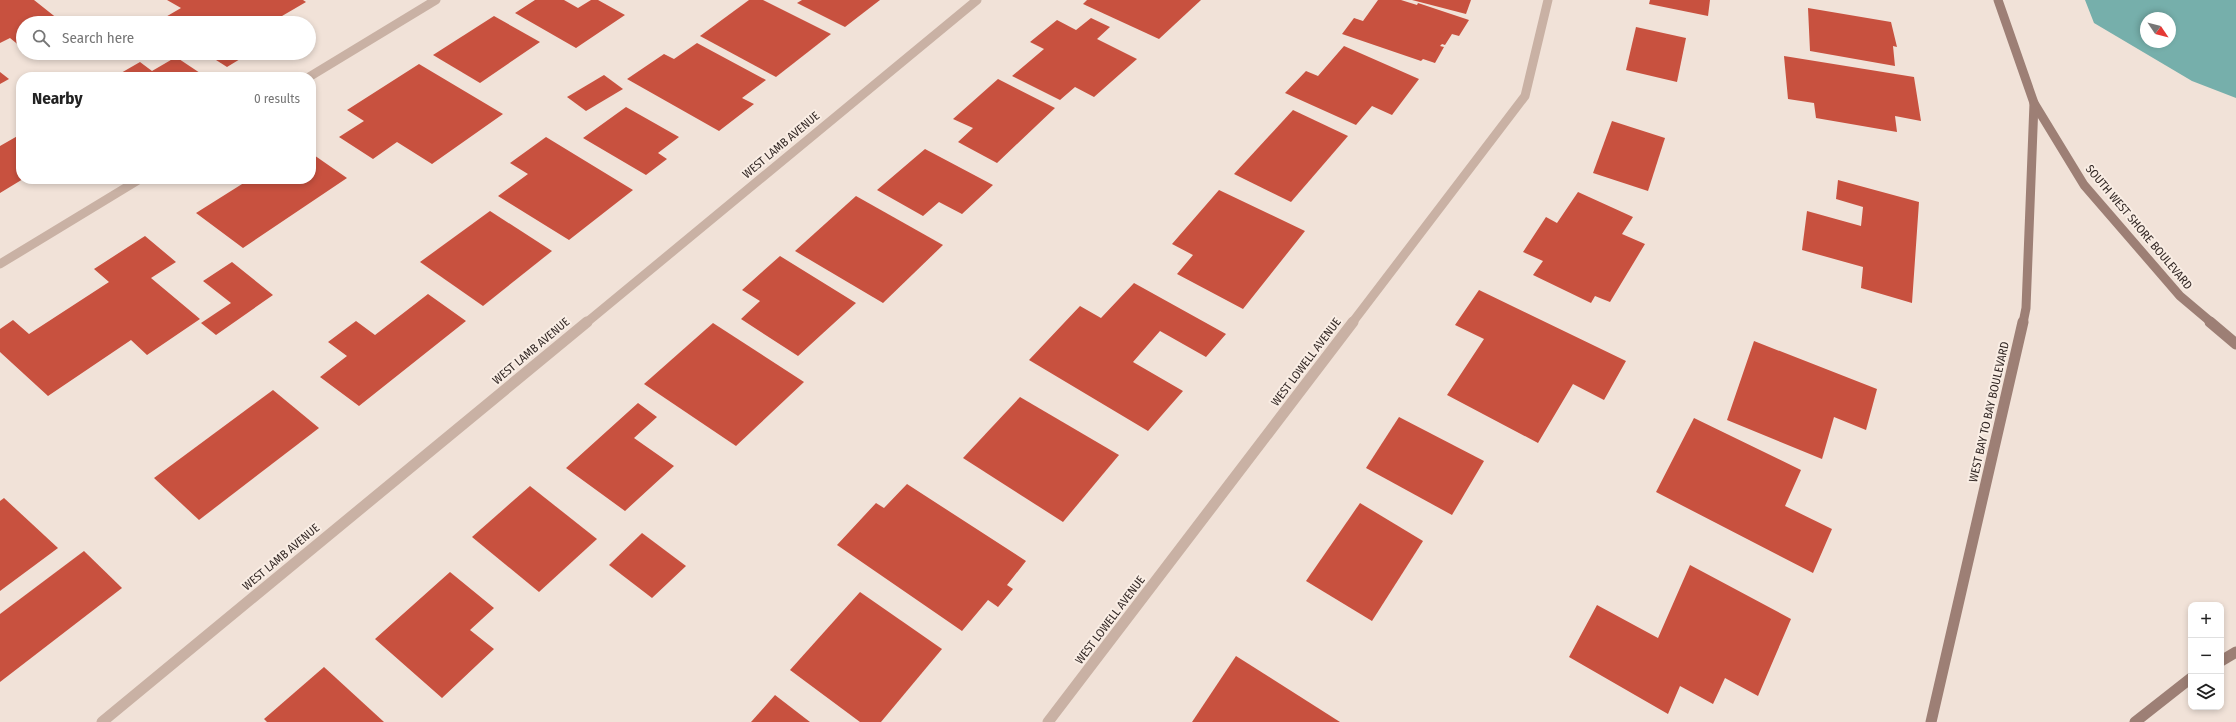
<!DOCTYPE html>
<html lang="en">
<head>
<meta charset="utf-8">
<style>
	body { margin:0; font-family:"Fira Sans Condensed",sans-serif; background:#f2f2f2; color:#222 }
	.controls { position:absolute; right:12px; bottom:12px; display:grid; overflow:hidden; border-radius:8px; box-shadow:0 2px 6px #0003 }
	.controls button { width:36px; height:36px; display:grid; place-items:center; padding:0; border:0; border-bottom:1px solid #e0e0e0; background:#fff; color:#222; font:20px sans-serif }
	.compass { position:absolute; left:2140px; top:12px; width:36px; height:36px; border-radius:50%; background:#fff; box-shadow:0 2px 6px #0003; rotate:125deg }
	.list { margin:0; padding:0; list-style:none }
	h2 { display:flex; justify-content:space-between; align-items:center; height:52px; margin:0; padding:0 16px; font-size:17px }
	h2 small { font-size:13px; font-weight:400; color:#767676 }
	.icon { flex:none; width:22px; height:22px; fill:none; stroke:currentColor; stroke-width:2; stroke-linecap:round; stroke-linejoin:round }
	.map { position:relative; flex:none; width:2236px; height:722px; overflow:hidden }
	.search { position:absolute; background:#fff; box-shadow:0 2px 6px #0003; left:16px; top:16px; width:300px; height:44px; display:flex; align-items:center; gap:10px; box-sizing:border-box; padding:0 14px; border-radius:22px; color:#767676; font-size:15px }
	.panel { position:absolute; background:#fff; box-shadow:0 2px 6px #0003; left:16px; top:72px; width:300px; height:112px; border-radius:16px }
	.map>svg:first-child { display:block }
</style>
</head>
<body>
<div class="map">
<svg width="2236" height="722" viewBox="0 0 2236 722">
	<rect width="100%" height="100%" fill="#f1e2d8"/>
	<path fill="#76afab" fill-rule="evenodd" d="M2085 0H2236V98L2192 81 2094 23ZM2146 18H2170V42H2146Z"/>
	<g fill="#c8513f">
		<polygon points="0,0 34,0 63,23 23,23 23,46 21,47 10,38 0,43"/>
		<polygon points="167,0 303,0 306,2 270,23 158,23 157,22 181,8"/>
		<polygon points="535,0 564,0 578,8 591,0 598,0 625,15 576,48 515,13"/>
		<polygon points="749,0 763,0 831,34 776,77 700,36"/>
		<polygon points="802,0 880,0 845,27 797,3"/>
		<polygon points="1087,0 1201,0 1159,39 1083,4"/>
		<polygon points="1378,0 1401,0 1417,5 1418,3 1469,20 1459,36 1452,34 1445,45 1442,44 1440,46 1444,47 1435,63 1423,59 1421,61 1342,34 1354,18 1363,21"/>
		<polygon points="1412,0 1471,0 1466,14"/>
		<polygon points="1650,0 1710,0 1708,16 1649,4"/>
		<polygon points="1808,8 1891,22 1897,47 1893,46 1895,66 1810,51"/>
		<polygon points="494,16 540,42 480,83 433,55"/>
		<polygon points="1091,18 1110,27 1097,39 1137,59 1094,97 1075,87 1060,100 1012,76 1044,49 1030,42 1057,20 1076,30"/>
		<polygon points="1636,27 1686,38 1677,82 1626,70"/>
		<polygon points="697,43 766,80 742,98 754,104 719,131 627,79 664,54 674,59"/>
		<polygon points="1344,46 1419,79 1392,115 1372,106 1356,125 1285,93 1306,71 1318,76"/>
		<polygon points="205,53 250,53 227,67"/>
		<polygon points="1784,56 1914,77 1921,121 1895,116 1897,132 1816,118 1814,103 1788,99"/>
		<polygon points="176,57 203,75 199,77 114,77 140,62 152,71"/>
		<polygon points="419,64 503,114 432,164 397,142 373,159 339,137 364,121 347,110"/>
		<polygon points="0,72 9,79 0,84"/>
		<polygon points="604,75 623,89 586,111 567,97"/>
		<polygon points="998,79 1055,108 997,163 958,142 973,128 953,119"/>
		<polygon points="626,107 679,137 658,153 667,159 646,175 583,138"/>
		<polygon points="1293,110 1348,136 1291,202 1234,174"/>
		<polygon points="1612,121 1665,138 1648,191 1593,173"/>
		<polygon points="21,134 21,179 23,179 0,193 0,146"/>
		<polygon points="546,137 633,190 569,240 498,196 528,174 510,163"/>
		<polygon points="925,149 993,185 962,214 939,202 923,216 877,190"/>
		<polygon points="311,153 347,178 243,248 196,213 250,179 311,179"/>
		<polygon points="1838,180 1919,202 1912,303 1861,288 1863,267 1802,250 1807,211 1861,226 1863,207 1836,199"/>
		<polygon points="1219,190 1305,231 1243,309 1177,274 1193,255 1172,244"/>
		<polygon points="1578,192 1633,217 1622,234 1645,244 1610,302 1595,296 1591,303 1533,275 1543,261 1523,252 1546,217 1557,223"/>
		<polygon points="856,196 943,245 883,303 795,251"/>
		<polygon points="490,211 552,251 483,306 420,262"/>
		<polygon points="145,236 176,262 151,278 200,319 147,355 131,340 48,396 0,352 0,329 13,320 29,334 109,282 94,269"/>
		<polygon points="780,256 856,303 798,356 741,319 760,301 742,290"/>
		<polygon points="232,262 273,295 216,335 201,323 231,303 203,281"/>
		<polygon points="1134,283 1226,334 1206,357 1160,331 1133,362 1183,391 1148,431 1029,360 1080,306 1101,318"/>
		<polygon points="1479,290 1626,361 1604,400 1573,384 1538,443 1447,395 1484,339 1455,325"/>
		<polygon points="428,294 466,321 359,406 320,377 347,356 328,342 356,321 375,335"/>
		<polygon points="713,323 804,382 736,446 644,384"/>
		<polygon points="1754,341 1877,389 1866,430 1834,417 1822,459 1727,420"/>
		<polygon points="273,390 319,428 199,520 154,478"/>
		<polygon points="1020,397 1119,455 1063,522 963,458"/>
		<polygon points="638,403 657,417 634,438 674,466 625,511 566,468"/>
		<polygon points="1399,417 1484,461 1452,515 1366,468"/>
		<polygon points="1694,418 1801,470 1785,506 1832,529 1813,573 1656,492"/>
		<polygon points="907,484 1026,561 1007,585 1013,589 998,607 988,600 962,631 837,545 876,503 884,508"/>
		<polygon points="530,486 597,539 539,592 472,537"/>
		<polygon points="4,498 58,548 0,591 0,501"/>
		<polygon points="1360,503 1423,541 1372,621 1306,581"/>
		<polygon points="642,533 686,566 652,598 609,565"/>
		<polygon points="84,551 122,588 0,682 0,614"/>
		<polygon points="1690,565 1791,619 1758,696 1725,678 1713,704 1680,686 1668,714 1569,657 1597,605 1658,638"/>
		<polygon points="450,572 494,608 470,630 494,649 442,698 375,639"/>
		<polygon points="860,592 942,649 881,722 860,722 790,670"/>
		<polygon points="1236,656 1340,722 1192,722"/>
		<polygon points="324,667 384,722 267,722 264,719"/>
		<polygon points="775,695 810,722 751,722"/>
	</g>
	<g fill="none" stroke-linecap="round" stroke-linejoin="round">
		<g stroke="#c9b1a4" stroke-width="9">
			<polyline points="309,77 436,0"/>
			<polyline points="0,264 140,179"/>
			<polyline points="586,323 977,0"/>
			<polyline points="1352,323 1525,96 1548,0"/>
		</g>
		<g stroke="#c9b1a4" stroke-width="11">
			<polyline points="102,722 587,322"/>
			<polyline points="1048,722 1353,322"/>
		</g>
		<g stroke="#9d7f75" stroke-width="9">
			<polyline points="1998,0 2034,103 2084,185 2180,296 2212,323"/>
			<polyline points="2023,323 2026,308 2034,103"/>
		</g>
		<g stroke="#9d7f75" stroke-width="11">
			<polyline points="2210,322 2236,344"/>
			<polyline points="2221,661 2236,652"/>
			<polyline points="1931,722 2023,322"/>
			<polyline points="2135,722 2191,678"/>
		</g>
	</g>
	<g text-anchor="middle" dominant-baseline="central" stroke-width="4" stroke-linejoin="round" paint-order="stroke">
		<g font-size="12" fill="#342926" stroke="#f9ede4">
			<text transform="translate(781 145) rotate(-40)">WEST LAMB AVENUE</text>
			<text transform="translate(2139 227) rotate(50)">SOUTH WEST SHORE BOULEVARD</text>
			<text transform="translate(531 351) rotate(-40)">WEST LAMB AVENUE</text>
			<text transform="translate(1306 362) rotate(-53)">WEST LOWELL AVENUE</text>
			<text transform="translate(1989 412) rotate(-77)">WEST BAY TO BAY BOULEVARD</text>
			<text transform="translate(281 557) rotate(-40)">WEST LAMB AVENUE</text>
			<text transform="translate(1110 620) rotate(-53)">WEST LOWELL AVENUE</text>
		</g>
	</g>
</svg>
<div class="controls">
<button>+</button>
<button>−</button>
<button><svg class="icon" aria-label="layers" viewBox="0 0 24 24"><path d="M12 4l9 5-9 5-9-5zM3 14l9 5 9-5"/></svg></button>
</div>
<svg class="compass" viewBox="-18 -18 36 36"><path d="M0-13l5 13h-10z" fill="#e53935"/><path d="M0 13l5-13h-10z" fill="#767676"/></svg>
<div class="search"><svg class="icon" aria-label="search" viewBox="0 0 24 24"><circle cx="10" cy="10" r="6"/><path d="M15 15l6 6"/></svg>Search here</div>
<section class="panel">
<h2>Nearby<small>0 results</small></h2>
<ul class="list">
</ul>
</section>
</div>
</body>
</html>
